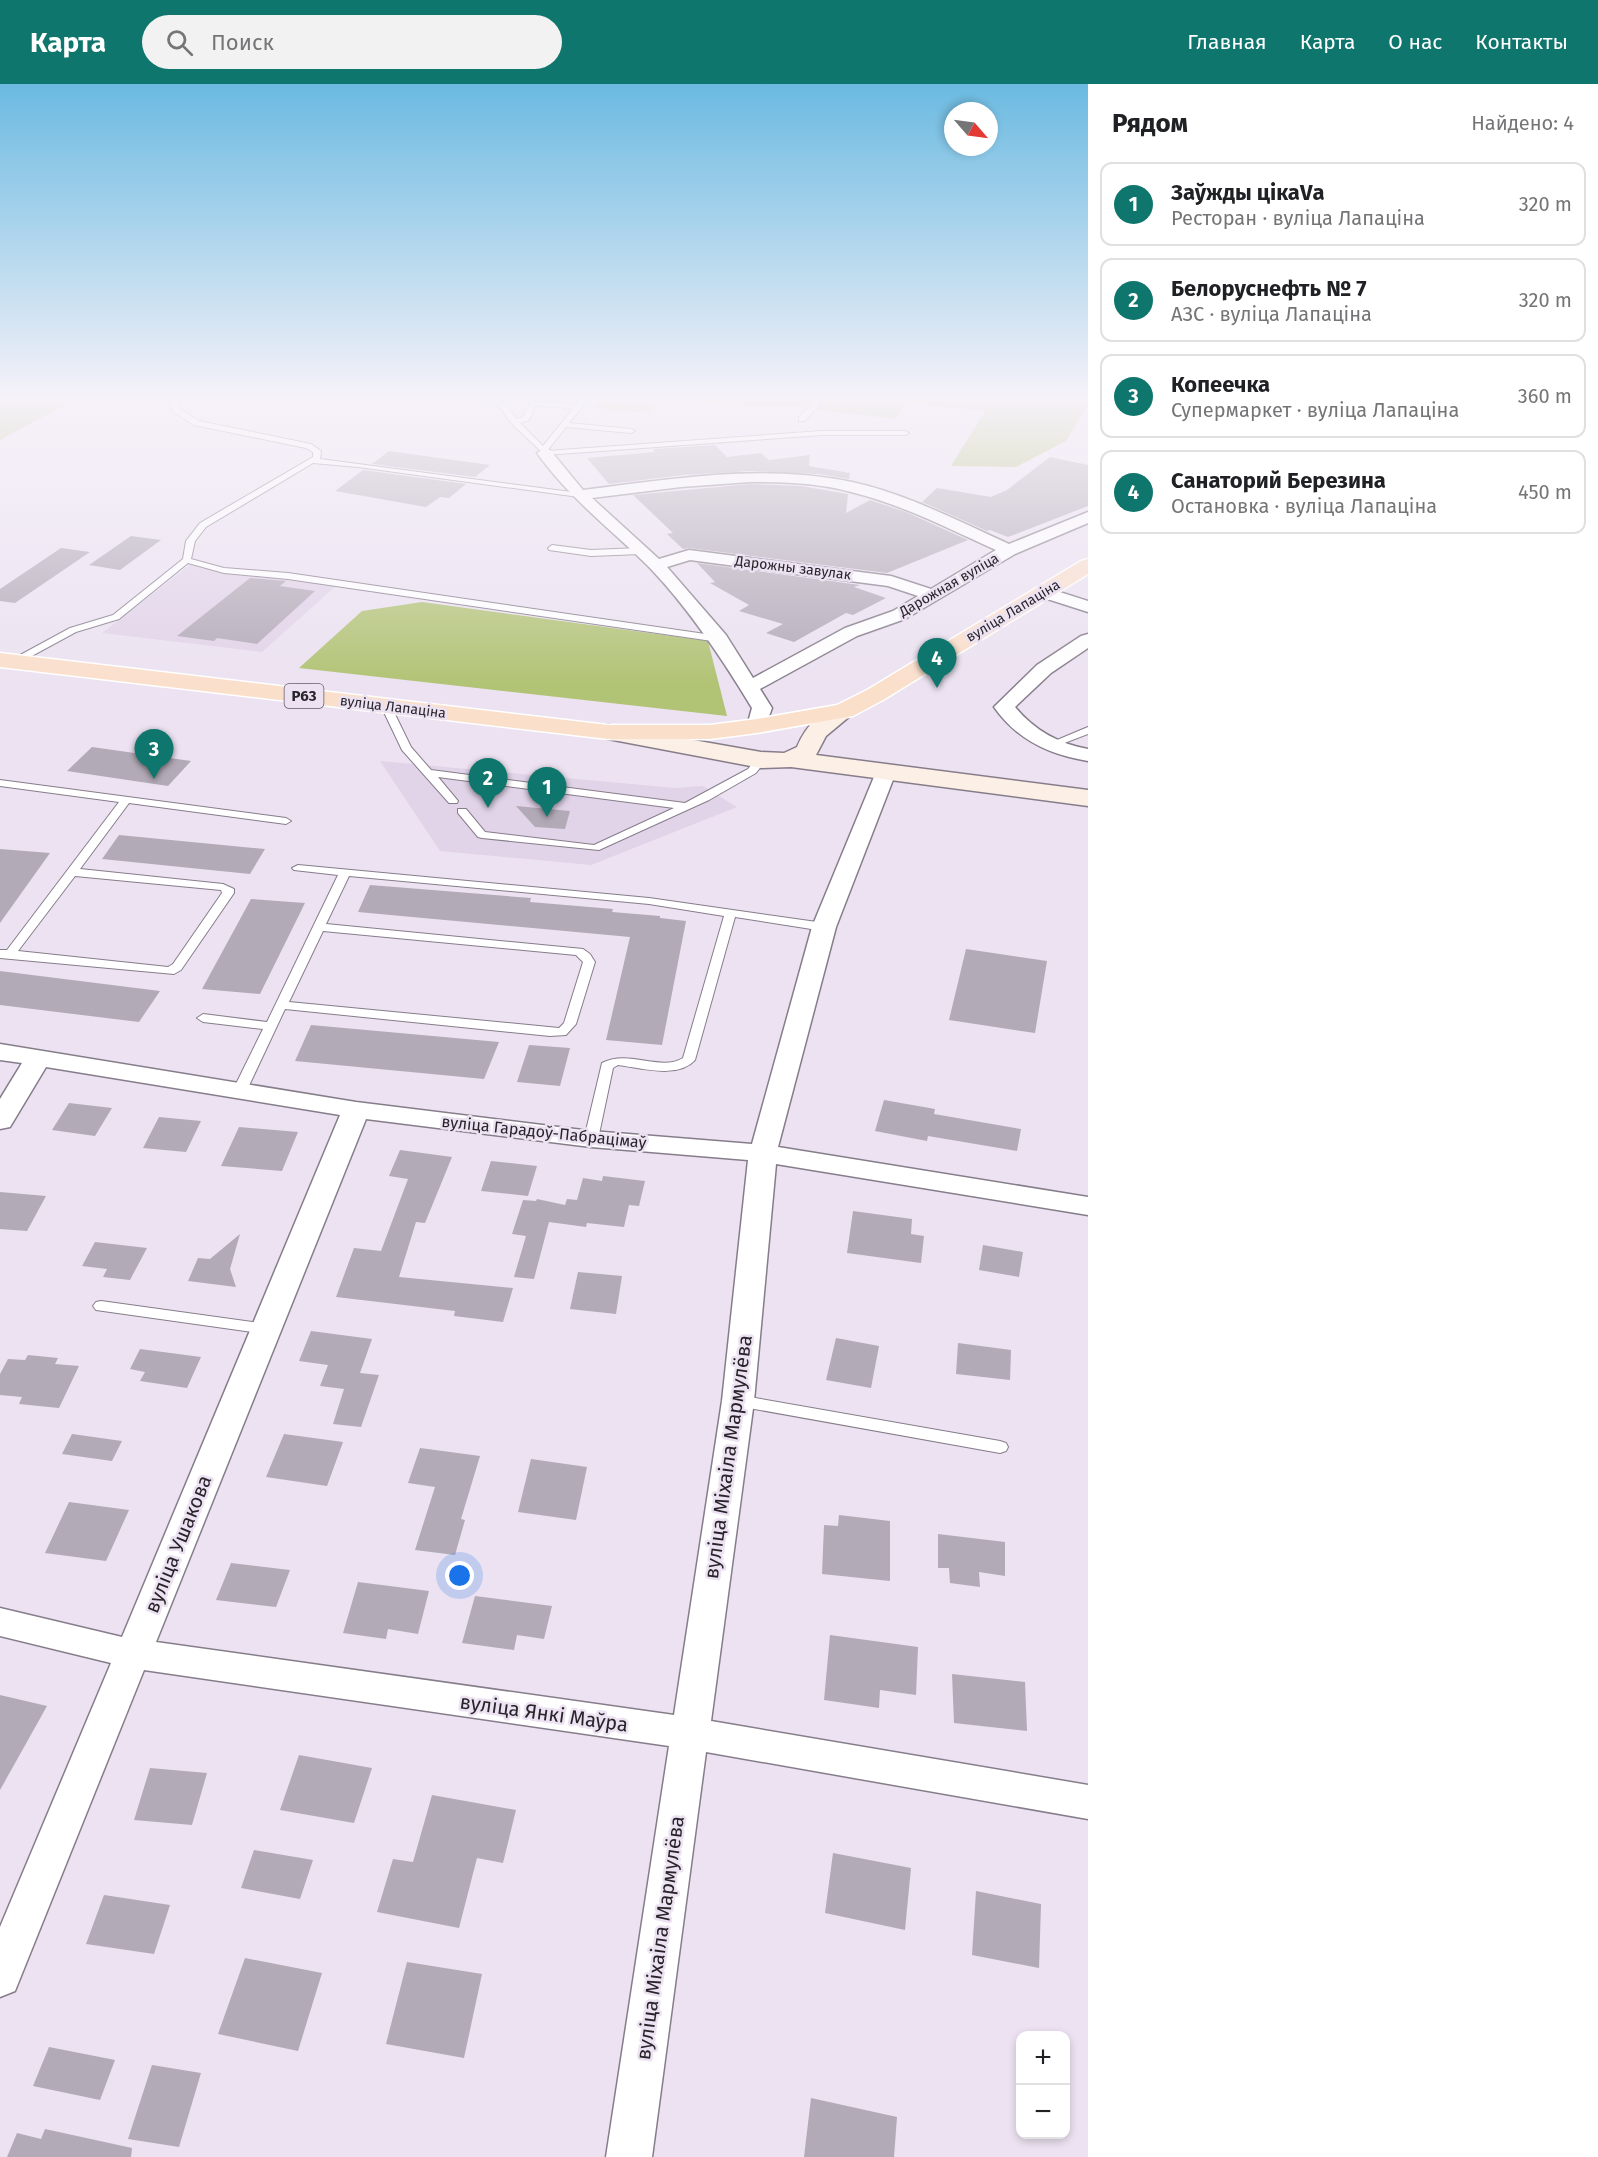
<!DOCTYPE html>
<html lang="ru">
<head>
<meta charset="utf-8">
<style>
	body { margin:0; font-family:"Fira Sans",sans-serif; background:#f2f2f2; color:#202124 }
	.controls { position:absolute; right:18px; bottom:18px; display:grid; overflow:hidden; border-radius:12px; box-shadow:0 3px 9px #0003 }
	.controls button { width:54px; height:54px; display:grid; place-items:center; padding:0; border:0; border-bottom:2px solid #e0e0e0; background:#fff; color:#202124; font:30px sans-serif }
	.compass { position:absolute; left:944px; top:18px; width:54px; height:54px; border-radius:50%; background:#fff; box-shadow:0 3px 9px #0003; rotate:118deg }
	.you { position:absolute; left:460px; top:1492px; width:21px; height:21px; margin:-15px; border:4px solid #fff; border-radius:50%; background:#1a73e8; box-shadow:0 0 0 9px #1a73e833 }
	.badge { display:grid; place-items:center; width:39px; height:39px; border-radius:50%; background:#0f766e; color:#fff; font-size:20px; font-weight:700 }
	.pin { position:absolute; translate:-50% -50px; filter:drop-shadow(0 2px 3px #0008) }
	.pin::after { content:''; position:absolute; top:32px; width:21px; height:18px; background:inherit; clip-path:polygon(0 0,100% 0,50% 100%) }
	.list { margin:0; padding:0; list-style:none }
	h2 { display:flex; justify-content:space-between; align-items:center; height:78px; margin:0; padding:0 24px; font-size:26px }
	h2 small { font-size:20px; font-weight:400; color:#757577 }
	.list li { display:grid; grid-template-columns:39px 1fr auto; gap:18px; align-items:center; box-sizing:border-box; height:84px; margin:0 12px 12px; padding:0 12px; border:2px solid #e0e0e0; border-radius:12px }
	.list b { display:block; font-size:22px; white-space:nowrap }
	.list p { margin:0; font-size:20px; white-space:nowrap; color:#757577 }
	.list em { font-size:20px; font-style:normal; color:#757577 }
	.icon { flex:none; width:33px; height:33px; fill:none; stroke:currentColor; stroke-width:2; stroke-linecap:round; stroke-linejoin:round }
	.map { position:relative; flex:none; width:1088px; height:2073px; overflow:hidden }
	header { display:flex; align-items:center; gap:36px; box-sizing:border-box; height:84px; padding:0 30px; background:#0f766e; color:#fff }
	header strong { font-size:28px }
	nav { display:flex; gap:33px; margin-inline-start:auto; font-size:21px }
	.search { width:420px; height:54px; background:#f2f2f2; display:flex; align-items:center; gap:15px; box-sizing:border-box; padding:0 21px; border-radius:33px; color:#757577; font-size:22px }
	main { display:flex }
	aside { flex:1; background:#fff }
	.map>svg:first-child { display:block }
</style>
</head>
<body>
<header>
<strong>Карта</strong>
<div class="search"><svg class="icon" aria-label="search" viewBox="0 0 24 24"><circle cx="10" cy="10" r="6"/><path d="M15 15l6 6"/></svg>Поиск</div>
<nav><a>Главная</a><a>Карта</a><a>О нас</a><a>Контакты</a></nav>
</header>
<main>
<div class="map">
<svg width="1088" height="2073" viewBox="0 0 1088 2073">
	<rect width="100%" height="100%" fill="#ece2f1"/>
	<g fill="#e1d3e8">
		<polygon points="191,480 337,501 262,568 102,549"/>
		<polygon points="380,677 675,704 703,702 737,723 591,781 440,767"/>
	</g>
	<polygon fill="#c3d48a" points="601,315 656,319 650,329 594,325"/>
	<g fill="#b1c374">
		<polygon points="0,313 60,313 67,320 0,356"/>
		<polygon points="694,313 809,313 806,323 708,320"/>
		<polygon points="822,313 1088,313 1088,320 1066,357 1016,383 951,382 985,327 906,319 896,335 818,326"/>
		<polygon points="422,518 708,557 727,632 299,584 362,527"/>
	</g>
	<g fill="#b3aab7">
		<polygon points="715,361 727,373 761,369 769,376 810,371 809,382 850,389 849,395 819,390 751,387 683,391 609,400 587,374 655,368 653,365"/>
		<polygon points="389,367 490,381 475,393 372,380"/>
		<polygon points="1050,373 1088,381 1088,422 1008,453 990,446 987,447 922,418 937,404 991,413 1007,406"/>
		<polygon points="363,386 466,400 449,414 440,413 426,423 335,407"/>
		<polygon points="750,400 801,402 848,410 846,429 870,416 906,428 968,456 887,489 689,464 683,465 667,450 673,449 633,411"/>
		<polygon points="131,452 161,456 120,486 89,481"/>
		<polygon points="61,464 90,468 15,519 0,517 0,505"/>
		<polygon points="697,479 860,501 854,503 886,514 853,531 846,529 794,558 766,549 783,540 739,527 749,521 710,499 715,498"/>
		<polygon points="250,494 286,497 280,502 315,507 257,560 217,554 214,557 177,552"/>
		<polygon points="92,663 191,677 168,702 67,687"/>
		<polygon points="516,722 570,727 565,745 535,743"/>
		<polygon points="119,751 265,765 250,790 102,775"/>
		<polygon points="0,765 50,769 0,839"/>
		<polygon points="370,801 531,814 530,818 613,825 612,828 660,832 660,834 686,837 662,961 606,956 630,853 358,828"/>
		<polygon points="251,815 305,819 260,910 202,905"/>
		<polygon points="966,865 1047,877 1035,949 949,936"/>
		<polygon points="0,887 160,907 139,938 0,921"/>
		<polygon points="311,941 499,958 484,995 295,977"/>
		<polygon points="529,961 570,964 560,1002 517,998"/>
		<polygon points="884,1016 935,1025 934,1030 1021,1045 1017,1067 928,1052 927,1057 875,1047"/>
		<polygon points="69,1019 112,1024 95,1052 52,1046"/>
		<polygon points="159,1033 201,1037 186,1068 143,1064"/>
		<polygon points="239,1043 298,1048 282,1087 221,1082"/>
		<polygon points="400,1066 452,1073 425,1139 416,1138 399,1193 513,1204 503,1238 454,1232 455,1227 336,1213 354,1164 381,1167 408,1095 389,1092"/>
		<polygon points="491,1077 537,1082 528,1112 481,1107"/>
		<polygon points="603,1092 645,1097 639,1122 629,1121 624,1143 587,1139 586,1143 549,1138 534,1195 514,1193 526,1152 512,1150 523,1116 536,1117 537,1115 565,1121 567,1115 577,1116 583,1094 602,1097"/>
		<polygon points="0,1108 46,1112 27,1147 0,1145"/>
		<polygon points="853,1127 912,1135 911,1150 924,1152 921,1179 847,1169"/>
		<polygon points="240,1150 230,1185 236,1203 188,1197 198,1174 210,1175"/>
		<polygon points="95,1158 147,1164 130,1196 103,1193 107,1185 82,1182"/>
		<polygon points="983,1161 1023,1168 1019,1193 979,1186"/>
		<polygon points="578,1188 622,1192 616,1230 570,1225"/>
		<polygon points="311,1247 372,1255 360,1289 379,1291 361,1343 333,1340 344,1305 320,1302 328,1281 299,1277"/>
		<polygon points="836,1254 879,1262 871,1304 826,1296"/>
		<polygon points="958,1259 1011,1266 1010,1296 956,1290"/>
		<polygon points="140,1265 201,1273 187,1304 140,1297 145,1288 130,1285"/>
		<polygon points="28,1271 58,1274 55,1280 79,1282 59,1324 19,1320 22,1313 0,1311 0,1290 8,1275 25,1276"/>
		<polygon points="72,1350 122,1357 112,1377 62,1370"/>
		<polygon points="284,1350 343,1358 327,1402 266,1393"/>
		<polygon points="420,1364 480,1372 461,1435 465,1436 455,1471 415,1466 435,1403 408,1399"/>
		<polygon points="531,1375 587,1383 576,1436 518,1428"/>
		<polygon points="69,1418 129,1426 106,1477 45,1469"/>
		<polygon points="839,1431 890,1437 890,1497 822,1490 824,1441 838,1442"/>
		<polygon points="938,1450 1005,1458 1005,1492 979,1488 980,1503 950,1499 949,1484 938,1484"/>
		<polygon points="231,1479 290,1486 276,1523 216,1516"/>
		<polygon points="358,1498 429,1507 418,1550 388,1545 386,1555 343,1549"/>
		<polygon points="475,1512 552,1522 544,1555 517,1551 514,1566 462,1559"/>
		<polygon points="830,1551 918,1563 916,1611 880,1606 879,1624 824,1616"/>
		<polygon points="952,1590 1025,1598 1027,1647 954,1639"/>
		<polygon points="0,1611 47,1622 0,1706"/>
		<polygon points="299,1671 372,1684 354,1739 280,1726"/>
		<polygon points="150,1684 207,1689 192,1741 134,1736"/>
		<polygon points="432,1711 516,1726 503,1779 477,1774 459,1844 377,1828 393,1775 413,1778"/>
		<polygon points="254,1766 313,1776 300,1815 241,1804"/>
		<polygon points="833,1769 911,1784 905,1846 825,1829"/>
		<polygon points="976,1807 1041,1820 1039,1884 972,1871"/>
		<polygon points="104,1811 170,1821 154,1870 86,1860"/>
		<polygon points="245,1874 322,1889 298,1967 218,1950"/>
		<polygon points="407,1878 482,1890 464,1974 386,1960"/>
		<polygon points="49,1963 115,1976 100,2016 33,2002"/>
		<polygon points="152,1981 201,1989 179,2063 128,2055"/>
		<polygon points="811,2014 897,2033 894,2073 804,2073"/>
		<polygon points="45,2045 132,2064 131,2073 7,2073 17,2049 41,2055"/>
	</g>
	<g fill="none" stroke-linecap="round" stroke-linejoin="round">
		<g stroke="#867d8a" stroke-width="2">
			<g id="service">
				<polygon points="168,313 176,313 180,325 199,337 311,360 321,367 320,375 579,409 583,411 579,413 358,383 313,379 206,443 195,457 191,475 224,484 288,489 719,552 724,555 719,558 288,495 224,489 188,479 119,535 76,548 17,580 11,580 11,576 70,544 113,531 183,475 186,457 200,439 313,373 313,368 306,364 194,341 174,328"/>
				<path d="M482 313C500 313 507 322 517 335L523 333 531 317 576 321 582 313H590L569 339 631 345 635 347 631 349 566 343 547 367 822 347H905L909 349 905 351H822L545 371 512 340 500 323ZM536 321 573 325 543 362 520 339 529 336Z"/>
				<polygon points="813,313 821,313 819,321 805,337 799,337 799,333 812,320"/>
				<polygon points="552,461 591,466 640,464 644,467 640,470 591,472 549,466 548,464"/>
				<polygon points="386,619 391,622 411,663 431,686 685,719 748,685 757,674 765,674 766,676 756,689 709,716 599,766 482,754 478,753 458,729 458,725 466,725 485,748 594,761 674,724 438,693 458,717 457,719 449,719 402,666 381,622"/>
				<polygon points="1088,643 1088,650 1054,663 1046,663 1045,661"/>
				<path d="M0 696 286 734 291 737 286 740 129 719 80 785 223 800 234 805V809L181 886 174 890 0 874V866H7L119 718 0 702ZM75 792 221 806 222 809 173 880 168 883 18 867Z"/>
				<path d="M298 781 649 814 824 839 830 843 824 847 735 833 695 976C678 995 641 984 618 981L613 984 598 1055 591 1059 584 1055 602 979C629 965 660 988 683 974L724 832 649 820 349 792 326 840 583 865 590 870 595 878 576 940 566 951 550 952 285 925 247 1006 240 1010 235 1009 233 1006 263 945 203 938 197 934 203 930 267 938 338 791 294 786 292 784ZM323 847 576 871 583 878 564 939 559 944 289 918Z"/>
				<polygon points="101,1217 266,1240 271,1241 274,1245 271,1249 266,1250 96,1226 93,1222 96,1218"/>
				<polygon points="738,1311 1000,1357 1006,1359 1008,1363 1006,1367 1000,1369 732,1321 730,1317 732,1313"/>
			</g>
		</g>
		<g stroke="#867d8a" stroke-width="3">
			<g id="minor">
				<path d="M545 364 550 366 583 406C672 395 762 379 852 398 907 410 958 437 1009 460L1088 428V439L1015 470 905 535 857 552 760 605 772 624 764 646H750L747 642 752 624C723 576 690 526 650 484 610 444 571 416 537 369ZM750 398C784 398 818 399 851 408 901 420 949 445 996 466L931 505 891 492 689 466 659 475 592 414 681 403ZM690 476 888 502 918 512 893 527 845 544 753 594 726 551 667 483Z"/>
				<polygon points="1044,503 1088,517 1088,528 1038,512 1035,508 1038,504"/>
				<path d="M1088 550V564L1051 589 1015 623C1034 646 1059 660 1088 665V677C1050 671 1017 656 994 623L1037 581 1081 552Z"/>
				<path d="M886 682 893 684 896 688 836 843 778 1063 1088 1113V1131L776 1080 754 1317 711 1637 1088 1701V1735L706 1668 652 2073H606L669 1662 144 1586 15 1907 0 1913V1843L111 1579 0 1552V1524L122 1553 340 1031 46 983 10 1043 0 1045V1015L22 979 0 976V960L356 1018 591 1047 752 1060 812 843 876 688 879 684ZM366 1035 591 1063 748 1076 722 1317 674 1631 156 1558Z"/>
			</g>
		</g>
		<g stroke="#867d8a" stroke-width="3">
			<path id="secondary" d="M844 620 853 622 856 627 826 652 816 671 1088 706V722L791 683 761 684 608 655 599 653 596 648 599 643 608 641 761 668 784 669 797 663C806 642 820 626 844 620Z"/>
		</g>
		<g stroke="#fff" stroke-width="3">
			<polygon id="primary" points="1088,475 1088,490 883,616 853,632 757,649 710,655 608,655 0,583 0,569 608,641 710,641 757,635 837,621 867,606 1081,477"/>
		</g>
		<use href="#service" fill="#fff" fill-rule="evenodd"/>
		<use href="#minor" fill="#fff" fill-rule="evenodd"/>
		<use href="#secondary" fill="#fcefe5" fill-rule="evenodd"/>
		<use href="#primary" fill="#fadfcb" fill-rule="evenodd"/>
	</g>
	<linearGradient id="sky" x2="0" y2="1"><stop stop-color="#6bbae1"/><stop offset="0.52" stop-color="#f6f2f9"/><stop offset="1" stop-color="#f6f2f9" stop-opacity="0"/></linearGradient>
	<rect width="1088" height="603" fill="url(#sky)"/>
	<g text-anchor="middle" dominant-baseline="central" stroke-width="5" stroke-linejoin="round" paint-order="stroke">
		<g font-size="14" fill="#28242a" stroke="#ece2f1">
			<text transform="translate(793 484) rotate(7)">Дарожны завулак</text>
			<text transform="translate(949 501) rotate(-30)">Дарожная вуліца</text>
			<text transform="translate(1013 527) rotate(-31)">вуліца Лапаціна</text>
			<text transform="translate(393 623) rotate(7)">вуліца Лапаціна</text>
		</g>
		<rect fill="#ece2f1" stroke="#635d66" stroke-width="1.5" x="284.5" y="600" width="39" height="24" rx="4.5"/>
		<g font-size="15" font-weight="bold" fill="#28242a">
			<text x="304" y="612">Р63</text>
		</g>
		<g font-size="16" fill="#28242a" stroke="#ece2f1">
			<text transform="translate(544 1048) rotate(6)">вуліца Гарадоў-Пабрацімаў</text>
		</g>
		<g font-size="20" fill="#28242a" stroke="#ece2f1">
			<text transform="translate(728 1373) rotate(-82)">вуліца Міхаіла Мармулёва</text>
			<text transform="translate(178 1460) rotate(-68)">вуліца Ушакова</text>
			<text transform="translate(544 1629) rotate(8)">вуліца Янкі Маўра</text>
			<text transform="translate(660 1854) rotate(-82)">вуліца Міхаіла Мармулёва</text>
		</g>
	</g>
</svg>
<div class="controls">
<button>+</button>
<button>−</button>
</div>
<svg class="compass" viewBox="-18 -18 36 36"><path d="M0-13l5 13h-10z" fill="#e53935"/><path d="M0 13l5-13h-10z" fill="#757577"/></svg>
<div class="you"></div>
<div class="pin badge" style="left:547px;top:733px">1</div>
<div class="pin badge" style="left:488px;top:724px">2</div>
<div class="pin badge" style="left:154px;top:695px">3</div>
<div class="pin badge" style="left:937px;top:604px">4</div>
</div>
<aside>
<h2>Рядом<small>Найдено: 4</small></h2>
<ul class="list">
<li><span class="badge">1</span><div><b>Заўжды цікаVа</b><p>Ресторан · вуліца Лапаціна</p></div><em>320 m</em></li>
<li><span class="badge">2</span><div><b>Белоруснефть № 7</b><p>АЗС · вуліца Лапаціна</p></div><em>320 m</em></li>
<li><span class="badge">3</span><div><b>Копеечка</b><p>Супермаркет · вуліца Лапаціна</p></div><em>360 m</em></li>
<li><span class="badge">4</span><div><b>Санаторий Березина</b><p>Остановка · вуліца Лапаціна</p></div><em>450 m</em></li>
</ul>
</aside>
</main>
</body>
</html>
